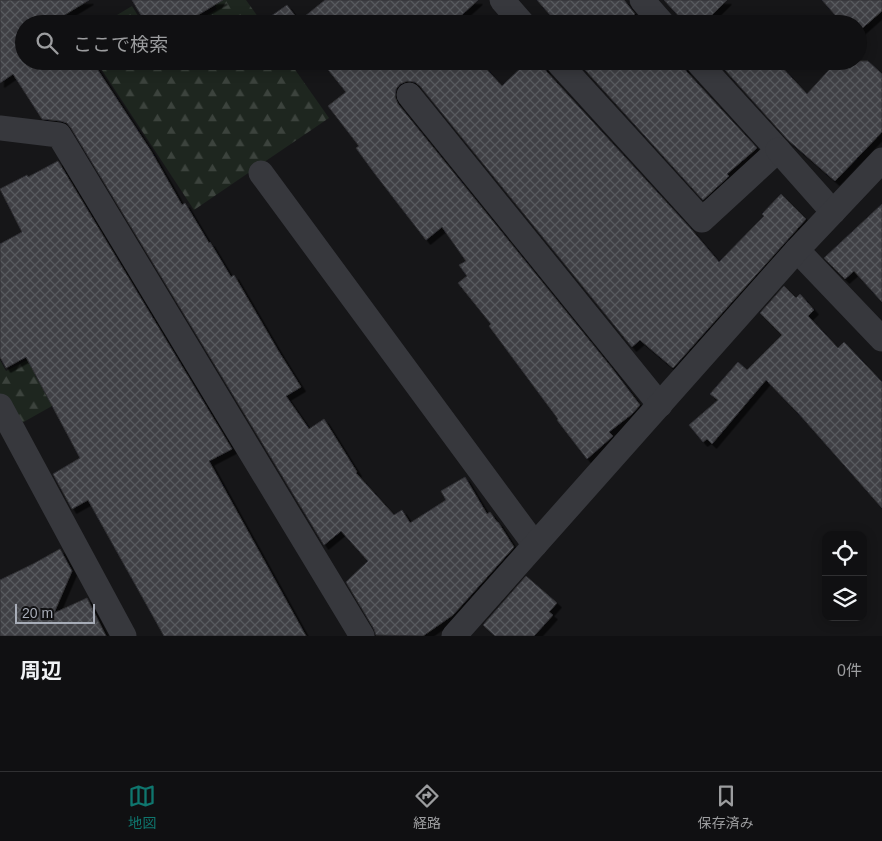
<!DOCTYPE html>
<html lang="ja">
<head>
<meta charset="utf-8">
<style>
	body { margin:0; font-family:Helvetica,"Noto Sans JP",sans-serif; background:#19191b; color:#f1f3f6 }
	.controls { position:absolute; right:15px; bottom:15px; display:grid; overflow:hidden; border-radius:10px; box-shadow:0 2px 12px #0003 }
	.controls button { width:45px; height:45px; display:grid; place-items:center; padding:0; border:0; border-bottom:1px solid #303032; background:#101012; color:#f1f3f6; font:25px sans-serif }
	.scale { position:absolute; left:15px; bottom:12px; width:80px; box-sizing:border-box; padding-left:5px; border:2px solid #a8adb8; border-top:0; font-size:14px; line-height:18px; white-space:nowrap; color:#a8adb8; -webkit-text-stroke:4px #111113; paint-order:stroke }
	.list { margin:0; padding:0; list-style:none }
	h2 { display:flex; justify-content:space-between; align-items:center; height:65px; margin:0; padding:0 20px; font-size:21px }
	h2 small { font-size:16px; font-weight:400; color:#9c9d9f }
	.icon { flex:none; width:28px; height:28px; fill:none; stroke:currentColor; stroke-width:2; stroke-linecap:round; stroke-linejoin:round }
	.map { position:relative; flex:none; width:882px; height:636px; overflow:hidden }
	.search { position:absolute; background:#101012; box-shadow:0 2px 12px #0003; left:15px; right:15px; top:15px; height:55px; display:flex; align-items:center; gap:12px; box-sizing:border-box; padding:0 18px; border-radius:28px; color:#9c9d9f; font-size:19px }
	.sheet { height:135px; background:#101012 }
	nav { display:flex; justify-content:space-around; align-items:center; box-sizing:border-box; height:70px; border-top:1px solid #303032; background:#101012; font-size:14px; color:#9c9d9f }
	nav a { display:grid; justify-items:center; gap:2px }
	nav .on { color:#0f766e }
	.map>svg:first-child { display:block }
</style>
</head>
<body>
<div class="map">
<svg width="882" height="636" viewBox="0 0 882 636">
	<defs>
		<pattern id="forest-firs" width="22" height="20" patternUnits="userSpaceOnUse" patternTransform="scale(1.25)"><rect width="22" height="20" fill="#1e261f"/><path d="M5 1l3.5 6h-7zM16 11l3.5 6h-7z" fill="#3c433d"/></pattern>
		<pattern id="building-cross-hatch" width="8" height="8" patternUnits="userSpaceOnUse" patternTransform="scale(1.25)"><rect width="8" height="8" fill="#404145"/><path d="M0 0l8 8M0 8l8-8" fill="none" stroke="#595a5e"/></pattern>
		<filter id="shadow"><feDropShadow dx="4.5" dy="4.5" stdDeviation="0" flood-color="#0009"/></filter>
	</defs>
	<rect width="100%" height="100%" fill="#161618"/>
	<g fill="url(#forest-firs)">
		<polygon points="211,0 246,0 263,24 192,24 217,9"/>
		<polygon points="132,6 143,24 102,24"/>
		<polygon points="96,61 289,61 329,118 194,210"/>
		<polygon points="76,335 83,349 35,375 52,406 13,428 0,403 0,360 6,371"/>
	</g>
	<g fill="url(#building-cross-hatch)" stroke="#303034" filter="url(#shadow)">
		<polygon points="0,0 89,0 63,16 68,24 24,24 24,61 92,61 151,151 182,205 185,203 209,243 210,242 231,277 234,275 279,352 301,387 286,396 309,429 324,419 357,472 356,473 394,515 402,510 410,523 446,500 441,491 465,477 487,514 490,512 497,522 498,522 514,547 453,615 423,636 376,635 374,629 346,582 368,561 341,531 324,545 71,128 67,123 61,121 42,119 13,74 0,83"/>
		<polygon points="132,0 223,0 183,24 146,24"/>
		<polygon points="325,0 478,0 452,24 266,24 264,21 287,5 299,21"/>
		<polygon points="537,0 624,0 635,14 625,24 558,24"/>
		<polygon points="664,0 727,0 703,24 686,24"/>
		<polygon points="822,0 882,0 882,11 858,32 858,24 843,24"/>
		<polygon points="321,61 479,61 502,86 528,61 543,61 546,71 691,229 719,262 764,216 762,214 781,194 806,219 673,368 640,340 632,347 420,86 415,82 407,81 400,84 396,89 395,97 398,104 611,367 640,405 632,414 609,432 613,436 587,459 557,420 558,419 489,326 491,324 458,283 467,276 459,265 466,261 442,227 426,240 375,174 356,148 359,146 328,106 346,92"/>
		<polygon points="577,61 683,61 686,71 757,148 727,174 729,176 703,200"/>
		<polygon points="717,61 776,61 807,94 837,61 868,61 882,74 882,132 835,181 788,140"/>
		<polygon points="58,161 232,449 209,461 306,636 164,636 88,500 72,509 53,474 80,458 26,357 6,368 0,357 0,244 22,232 0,189 27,175 28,177"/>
		<polygon points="882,204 882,302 854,271 845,279 824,258"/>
		<polygon points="784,286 796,298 800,294 814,310 808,316 838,348 844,342 882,382 882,508 799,414 766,380 712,444 707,439 703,442 689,425 718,400 710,394 738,362 747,370 782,335 760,313"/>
		<polygon points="60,549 72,571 54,613 87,598 106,636 0,636 0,580 33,564"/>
		<polygon points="526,576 557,603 549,612 553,615 534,636 495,636 483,625"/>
	</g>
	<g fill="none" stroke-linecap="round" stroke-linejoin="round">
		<g stroke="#37383d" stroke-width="25">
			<polyline points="502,0 523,24"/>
			<polyline points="642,0 663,24"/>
			<polyline points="557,61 702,220 778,150 697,61"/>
			<polyline points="409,95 660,405"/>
			<polyline points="0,128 59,135 362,636"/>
			<polyline points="778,150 833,212"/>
			<polyline points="261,173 535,545"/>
			<polyline points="797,250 882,339"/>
			<polyline points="0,406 124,636"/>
			<polyline points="454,636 797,250 882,160"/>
		</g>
	</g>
</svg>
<div class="controls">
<button><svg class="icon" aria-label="locate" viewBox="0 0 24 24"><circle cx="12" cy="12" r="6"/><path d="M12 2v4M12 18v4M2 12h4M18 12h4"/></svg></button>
<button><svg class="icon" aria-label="layers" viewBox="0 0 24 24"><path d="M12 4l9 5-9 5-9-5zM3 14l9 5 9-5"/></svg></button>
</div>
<div class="scale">20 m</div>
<div class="search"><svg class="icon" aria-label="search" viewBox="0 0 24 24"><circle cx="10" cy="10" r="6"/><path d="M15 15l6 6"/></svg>ここで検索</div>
</div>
<section class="sheet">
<h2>周辺<small>0件</small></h2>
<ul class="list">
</ul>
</section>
<nav>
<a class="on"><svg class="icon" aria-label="map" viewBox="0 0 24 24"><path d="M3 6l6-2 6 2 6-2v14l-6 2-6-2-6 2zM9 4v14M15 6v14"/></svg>地図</a>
<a><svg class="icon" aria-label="directions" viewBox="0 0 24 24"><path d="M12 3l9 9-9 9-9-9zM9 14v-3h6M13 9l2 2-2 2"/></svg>経路</a>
<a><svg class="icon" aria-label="saved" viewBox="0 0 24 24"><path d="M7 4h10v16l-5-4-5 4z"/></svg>保存済み</a>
</nav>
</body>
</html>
